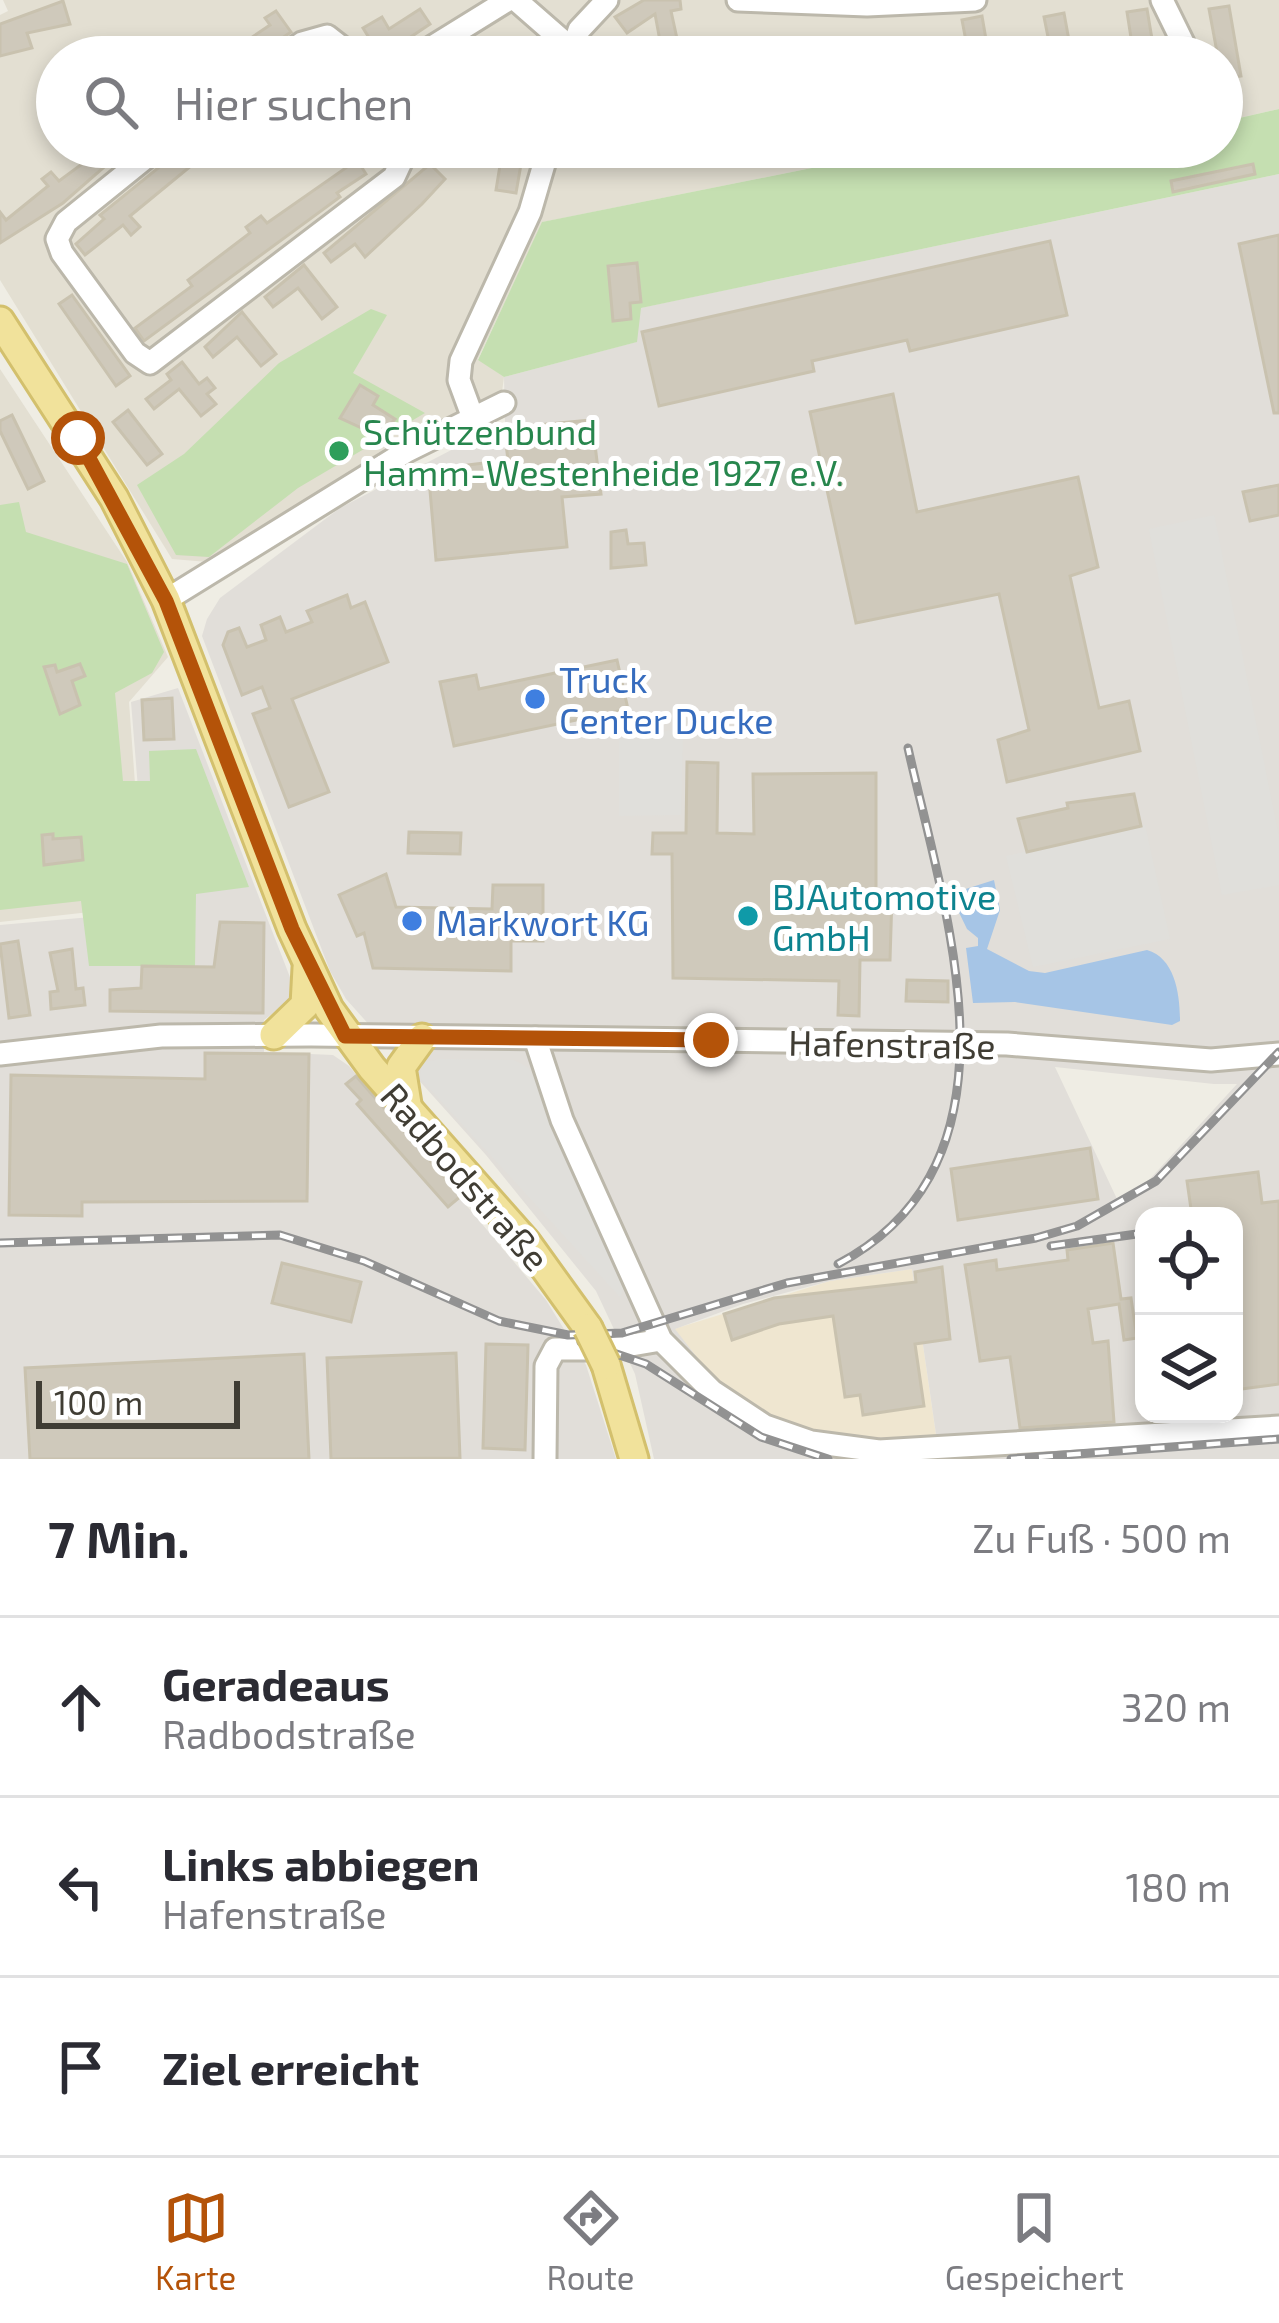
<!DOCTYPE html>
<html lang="de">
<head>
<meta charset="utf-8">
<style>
	body { margin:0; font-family:"Exo 2",sans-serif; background:#f7f7f7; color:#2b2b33 }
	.controls { position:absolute; right:36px; bottom:36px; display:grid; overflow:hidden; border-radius:24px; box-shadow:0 6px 18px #0003 }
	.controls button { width:108px; height:108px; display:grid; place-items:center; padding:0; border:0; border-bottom:3px solid #e1e1e2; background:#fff; color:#2b2b33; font:60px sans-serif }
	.scale { position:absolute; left:36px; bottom:30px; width:204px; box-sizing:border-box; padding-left:12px; border:6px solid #403d34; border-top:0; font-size:33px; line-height:42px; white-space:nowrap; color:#403d34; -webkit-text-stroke:9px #fff; paint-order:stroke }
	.stop { position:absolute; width:36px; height:36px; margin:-27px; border:9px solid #b45309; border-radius:50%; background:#fff }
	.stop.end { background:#b45309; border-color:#fff; box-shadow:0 3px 12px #0008 }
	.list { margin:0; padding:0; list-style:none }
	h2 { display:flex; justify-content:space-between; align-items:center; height:156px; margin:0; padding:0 48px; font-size:51px }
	h2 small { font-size:39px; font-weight:400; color:#7c7c81 }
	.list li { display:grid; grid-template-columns:78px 1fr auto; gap:36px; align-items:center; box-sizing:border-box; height:180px; padding:0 48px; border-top:3px solid #e1e1e2 }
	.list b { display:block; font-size:45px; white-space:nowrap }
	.list p { margin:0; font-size:39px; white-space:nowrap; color:#7c7c81 }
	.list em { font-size:39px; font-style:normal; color:#7c7c81 }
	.icon { flex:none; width:66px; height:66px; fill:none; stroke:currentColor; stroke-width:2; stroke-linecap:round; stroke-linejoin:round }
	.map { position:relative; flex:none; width:1279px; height:1459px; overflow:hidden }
	.search { position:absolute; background:#fff; box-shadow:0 6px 18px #0003; left:36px; right:36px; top:36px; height:132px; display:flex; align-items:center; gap:30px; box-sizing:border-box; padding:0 42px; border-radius:66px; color:#7c7c81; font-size:45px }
	.sheet { height:696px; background:#fff }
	nav { display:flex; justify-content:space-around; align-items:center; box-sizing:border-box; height:168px; border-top:3px solid #e1e1e2; background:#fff; font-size:33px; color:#7c7c81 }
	nav a { display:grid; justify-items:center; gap:6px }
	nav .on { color:#b45309 }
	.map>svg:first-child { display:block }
</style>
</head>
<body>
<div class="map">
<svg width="1279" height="1459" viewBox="0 0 1279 1459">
	<rect width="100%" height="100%" fill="#efede4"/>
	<g fill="#e3dfd2">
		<polygon points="3,0 1279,0 1279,109 1222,122 1222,57 57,57 57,147 916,147 543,222 478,359 504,377 502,392 412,433 208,562 172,559 0,280 0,15 8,11"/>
		<polygon points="0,369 127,562 168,657 129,702 144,906 0,922"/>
	</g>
	<polygon fill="#efe6d0" points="912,1269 937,1442 822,1434 760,1415 713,1378 674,1329 830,1281"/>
	<g fill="#e1ded9" fill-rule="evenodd">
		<path d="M1279 174V1459H654L635 1374 596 1291 486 1155 346 999 330 971 202 636 207 619 220 598 340 508 505 422 504 377 636 342 640 308ZM1055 1067 1214 1084H1237L1149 1180 1117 1199ZM1144 1216H1234V1414H1144ZM912 1269 937 1441 822 1434 760 1415 713 1378 675 1329 743 1304 830 1281Z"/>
		<polygon points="178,688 293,985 292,999 264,1020 264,1052 333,1055 349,1066 546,1300 586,1365 616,1459 0,1459 0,925 148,912 131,702"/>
	</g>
	<g fill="#c5dfb1">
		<polygon points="1279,109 1279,174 641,308 637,342 504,377 478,360 542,222 916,147 1222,147 1222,122"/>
		<polygon points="371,309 387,315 353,373 425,413 298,488 209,557 176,555 137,485 184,454 279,363"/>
		<polygon points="19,502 26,532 127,564 164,652 152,673 115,693 123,781 150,781 149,751 196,749 249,887 196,894 195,966 89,966 81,901 0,910 0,505"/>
	</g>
	<g fill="#e0dfdb">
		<polygon points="1214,515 1279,837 1279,885 1222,895 1149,529"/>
		<polygon points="683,728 681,815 619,816 619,739"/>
		<polygon points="1145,825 1170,939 1033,967 1006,856"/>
		<polygon points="442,1059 514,1060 529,1068 626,1283 620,1297 420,1078 422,1062"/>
	</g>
	<path fill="#a6c5e6" d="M994 880 1000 910 987 949 1029 971 1045 973 1147 950C1175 958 1180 994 1180 1021L1172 1025 1015 1002 973 1003 966 948 978 946V938L967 929 950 894Z"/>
	<g fill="#cfc9bb" stroke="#c9c2af" stroke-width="3">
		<polygon points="644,0 680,0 681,9 671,11 681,57 663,57 655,14 627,33 615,17"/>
		<polygon points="63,1 70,24 27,33 32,48 0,56 0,24"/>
		<polygon points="1229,6 1241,76 1222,79 1209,9"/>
		<polygon points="420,9 430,24 381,57 363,28 382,17 389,29"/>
		<polygon points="1147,9 1155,57 1134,57 1127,12"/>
		<polygon points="276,11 291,32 254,57 237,57 233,50 270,25 265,18"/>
		<polygon points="1064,13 1072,57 1052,57 1044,17"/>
		<polygon points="982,16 989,57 969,57 962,20"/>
		<polygon points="105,147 127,147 63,203 0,243 0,212 6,220 48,186 42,179 51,172 59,181"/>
		<polygon points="184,147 214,147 130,216 140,227 131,235 123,225 85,255 76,244 104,219 100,215"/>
		<polygon points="503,147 524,147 516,193 496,190"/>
		<polygon points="357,160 366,174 337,193 340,197 144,341 135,328 192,286 188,280 250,233 246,227 261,216 267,223"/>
		<polygon points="430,164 445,179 422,204 365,257 355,244 331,262 324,253"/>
		<polygon points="1253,164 1255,174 1173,192 1171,181"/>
		<polygon points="1279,235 1279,413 1274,413 1239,244"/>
		<polygon points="1050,241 1067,315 910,351 907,340 812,361 814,371 659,406 642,332"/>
		<polygon points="637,263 641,302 630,303 631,319 613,321 608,266"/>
		<polygon points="304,265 337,307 322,319 298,288 273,307 265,297"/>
		<polygon points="72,295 130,376 116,386 59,304"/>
		<polygon points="242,312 276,354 261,366 237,337 213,357 205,347"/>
		<polygon points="182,362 199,384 207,378 215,388 207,394 216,404 201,416 179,389 154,409 146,399 171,380 167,374"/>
		<polygon points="360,385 378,396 373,405 395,419 379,436 340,418"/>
		<polygon points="893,394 917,512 1078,477 1098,567 1070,576 1099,708 1129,701 1140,751 1007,782 998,740 1029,730 999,594 856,623 810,412"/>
		<polygon points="128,410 162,454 147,465 113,422"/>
		<polygon points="12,415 44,481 28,489 0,431 0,421"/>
		<polygon points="592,420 601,494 562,497 567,547 436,560 429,479 460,466 508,460 504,428"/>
		<polygon points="1279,485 1279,515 1250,521 1243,492"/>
		<polygon points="626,530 628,544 644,543 646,565 611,568 611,532"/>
		<polygon points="347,595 351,608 365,602 388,662 292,699 329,792 289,807 253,714 270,708 262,687 242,695 223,645 228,632 239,628 247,647 266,640 261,625 280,617 286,632 312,622 307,611"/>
		<polygon points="617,660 628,709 454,746 440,682 476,675 479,689"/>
		<polygon points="80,664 85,676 72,681 80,705 60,714 44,667 55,665 57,672"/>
		<polygon points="172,698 174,739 144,740 142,700"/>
		<polygon points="687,762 718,763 717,833 754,834 753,774 876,773 876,896 892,896 890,960 860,960 859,1016 838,1015 839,981 673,978 672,854 652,854 653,833 686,833"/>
		<polygon points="1134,794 1141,826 1027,852 1018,819 1068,808 1067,803"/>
		<polygon points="409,832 461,833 460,854 408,853"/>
		<polygon points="53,834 53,839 81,837 83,860 44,865 42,835"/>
		<polygon points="386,874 396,907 492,909 493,885 543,885 543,941 511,941 511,971 373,968 364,933 357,936 339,895"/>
		<polygon points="220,922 264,923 263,1013 110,1011 110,990 141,988 142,966 214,967"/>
		<polygon points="18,941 30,1015 9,1018 0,944"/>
		<polygon points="72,949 76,989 83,988 85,1005 51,1009 50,992 58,991 50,953"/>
		<polygon points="907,980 948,981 948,1002 906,1001"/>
		<polygon points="205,1053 309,1054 307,1201 82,1202 82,1216 9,1215 11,1075 205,1079"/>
		<polygon points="356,1076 461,1196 448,1207 357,1104 361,1100 346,1084"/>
		<polygon points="1090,1148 1098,1199 958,1220 951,1169"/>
		<polygon points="1258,1172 1262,1203 1279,1201 1279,1384 1234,1390 1234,1216 1192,1216 1187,1181"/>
		<polygon points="1113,1243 1121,1299 1131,1298 1137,1338 1124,1340 1119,1304 1088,1309 1093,1343 1108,1341 1114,1422 1020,1428 1010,1357 980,1361 965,1265 996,1260 997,1270 1068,1260 1067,1250"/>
		<polygon points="282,1263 361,1282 351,1322 272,1303"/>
		<polygon points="942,1267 950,1339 915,1344 924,1406 863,1415 860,1395 845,1397 833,1316 779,1324 732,1340 724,1314 774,1298 916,1282 915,1272"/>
		<polygon points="486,1344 528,1345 525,1450 483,1448"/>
		<polygon points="456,1353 460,1458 331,1459 327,1358"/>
		<polygon points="304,1354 309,1459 30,1459 25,1368"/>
	</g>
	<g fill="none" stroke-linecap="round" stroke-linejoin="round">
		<g stroke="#bcb8ab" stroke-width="27">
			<g id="minor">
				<polyline points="516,0 572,49"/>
				<polyline points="738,0 867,5 975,0"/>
				<polyline points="1162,0 1190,57"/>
				<polyline points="282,57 302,43 327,36 354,57"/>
				<polyline points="416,57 508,0"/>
				<polyline points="570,57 579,30 607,0"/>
				<polyline points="159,147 66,222 57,239 62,253 135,353 150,363 394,177 408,147"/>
				<polyline points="473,418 459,380 461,361 530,212 549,147"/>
				<polyline points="166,600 407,451 504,403"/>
				<polyline points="535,1038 562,1120 661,1340 712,1391 765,1426 811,1442 879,1451 1279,1427"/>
				<polyline points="0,1054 161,1036 311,1035 1007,1044 1211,1060 1279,1054"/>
				<polyline points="545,1459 546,1366 555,1349 608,1349 661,1340"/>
			</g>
		</g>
		<g stroke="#d3c06d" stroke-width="33">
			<g id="major">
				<polyline points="0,321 114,498 166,600 292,929 329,1009 372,1068 526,1242 588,1328"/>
				<polyline points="274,1035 305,1005 307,968"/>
				<polyline points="407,1104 401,1067 422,1038"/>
				<polyline points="606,1365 634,1459"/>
			</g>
		</g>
		<use href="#minor" stroke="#fff" stroke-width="21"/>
		<use href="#major" stroke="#f1e29b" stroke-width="27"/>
		<g stroke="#929292" stroke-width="9">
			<g id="rail">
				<polyline points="0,1243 280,1235 364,1261 499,1321 568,1335 622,1333 787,1283 1036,1238 1077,1226 1156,1181 1279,1052"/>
				<polyline points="1051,1246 1144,1233"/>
				<path d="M838 1264C1033 1161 945 915 908 748"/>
				<polyline points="581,1342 646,1364 761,1437 828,1459"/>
				<polyline points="1011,1459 1279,1439"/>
			</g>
		</g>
		<use href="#rail" stroke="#fff" stroke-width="4.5" stroke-dasharray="14" stroke-linecap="butt"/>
		<g stroke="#d3c06d" stroke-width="33" stroke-linecap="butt">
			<polyline id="major-bridge" points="588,1328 606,1365"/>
		</g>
		<use href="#major-bridge" stroke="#f1e29b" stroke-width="27"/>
	</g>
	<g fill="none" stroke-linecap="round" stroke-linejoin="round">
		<polyline stroke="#b45309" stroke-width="15" points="78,438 166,601 292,929 345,1036 711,1040"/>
	</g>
	<circle fill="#2e9e5b" stroke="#fff" stroke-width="4.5" cx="339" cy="451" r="12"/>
	<g fill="#3f7fe0" stroke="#fff" stroke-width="4.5">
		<circle cx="535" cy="699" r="12"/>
		<circle cx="412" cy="921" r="12"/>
	</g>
	<circle fill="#0f9aa8" stroke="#fff" stroke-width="4.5" cx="748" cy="916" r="12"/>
	<g text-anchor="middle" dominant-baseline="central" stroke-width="10" stroke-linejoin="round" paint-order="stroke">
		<g font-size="36" fill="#27864d" stroke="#fff" text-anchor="start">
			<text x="363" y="430">Schützenbund<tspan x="363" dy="41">Hamm-Westenheide 1927 e.V.</tspan></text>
		</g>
		<g font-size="36" fill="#366cbe" stroke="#fff" text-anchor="start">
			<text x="559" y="678">Truck<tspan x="559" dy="41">Center Ducke</tspan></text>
			<text x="436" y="921">Markwort KG</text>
		</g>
		<g font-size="36" fill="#0d838f" stroke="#fff" text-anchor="start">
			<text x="772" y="895">BJAutomotive<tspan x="772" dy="41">GmbH</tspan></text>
		</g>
		<g font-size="36" fill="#403d34" stroke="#fff">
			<text transform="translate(892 1043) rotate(1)">Hafenstraße</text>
			<text transform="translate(466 1176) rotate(49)">Radbodstraße</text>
		</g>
	</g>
</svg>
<div class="controls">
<button><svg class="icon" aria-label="locate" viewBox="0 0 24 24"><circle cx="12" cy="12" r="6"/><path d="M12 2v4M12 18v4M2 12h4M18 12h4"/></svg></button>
<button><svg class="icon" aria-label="layers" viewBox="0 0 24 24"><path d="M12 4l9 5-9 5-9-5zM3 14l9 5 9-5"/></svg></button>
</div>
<div class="scale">100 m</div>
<div class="stop" style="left:78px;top:438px"></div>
<div class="stop end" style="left:711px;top:1040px"></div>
<div class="search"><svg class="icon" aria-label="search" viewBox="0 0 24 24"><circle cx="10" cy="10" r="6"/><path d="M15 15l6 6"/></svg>Hier suchen</div>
</div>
<section class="sheet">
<h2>7 Min.<small>Zu Fuß · 500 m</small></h2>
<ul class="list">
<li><svg class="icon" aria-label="ahead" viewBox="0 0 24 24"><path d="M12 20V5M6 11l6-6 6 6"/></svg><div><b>Geradeaus</b><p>Radbodstraße</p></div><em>320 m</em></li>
<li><svg class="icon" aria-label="left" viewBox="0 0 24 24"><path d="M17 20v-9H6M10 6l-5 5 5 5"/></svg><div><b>Links abbiegen</b><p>Hafenstraße</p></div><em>180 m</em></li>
<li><svg class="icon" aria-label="arrive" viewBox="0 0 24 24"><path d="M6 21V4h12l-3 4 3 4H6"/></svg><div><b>Ziel erreicht</b></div></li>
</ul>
</section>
<nav>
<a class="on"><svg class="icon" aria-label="map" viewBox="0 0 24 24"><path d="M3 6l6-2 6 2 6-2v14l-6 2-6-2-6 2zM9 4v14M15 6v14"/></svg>Karte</a>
<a><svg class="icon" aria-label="directions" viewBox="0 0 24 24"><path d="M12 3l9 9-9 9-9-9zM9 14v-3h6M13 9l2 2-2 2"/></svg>Route</a>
<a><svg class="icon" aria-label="saved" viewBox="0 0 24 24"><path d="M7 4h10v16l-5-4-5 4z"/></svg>Gespeichert</a>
</nav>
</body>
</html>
